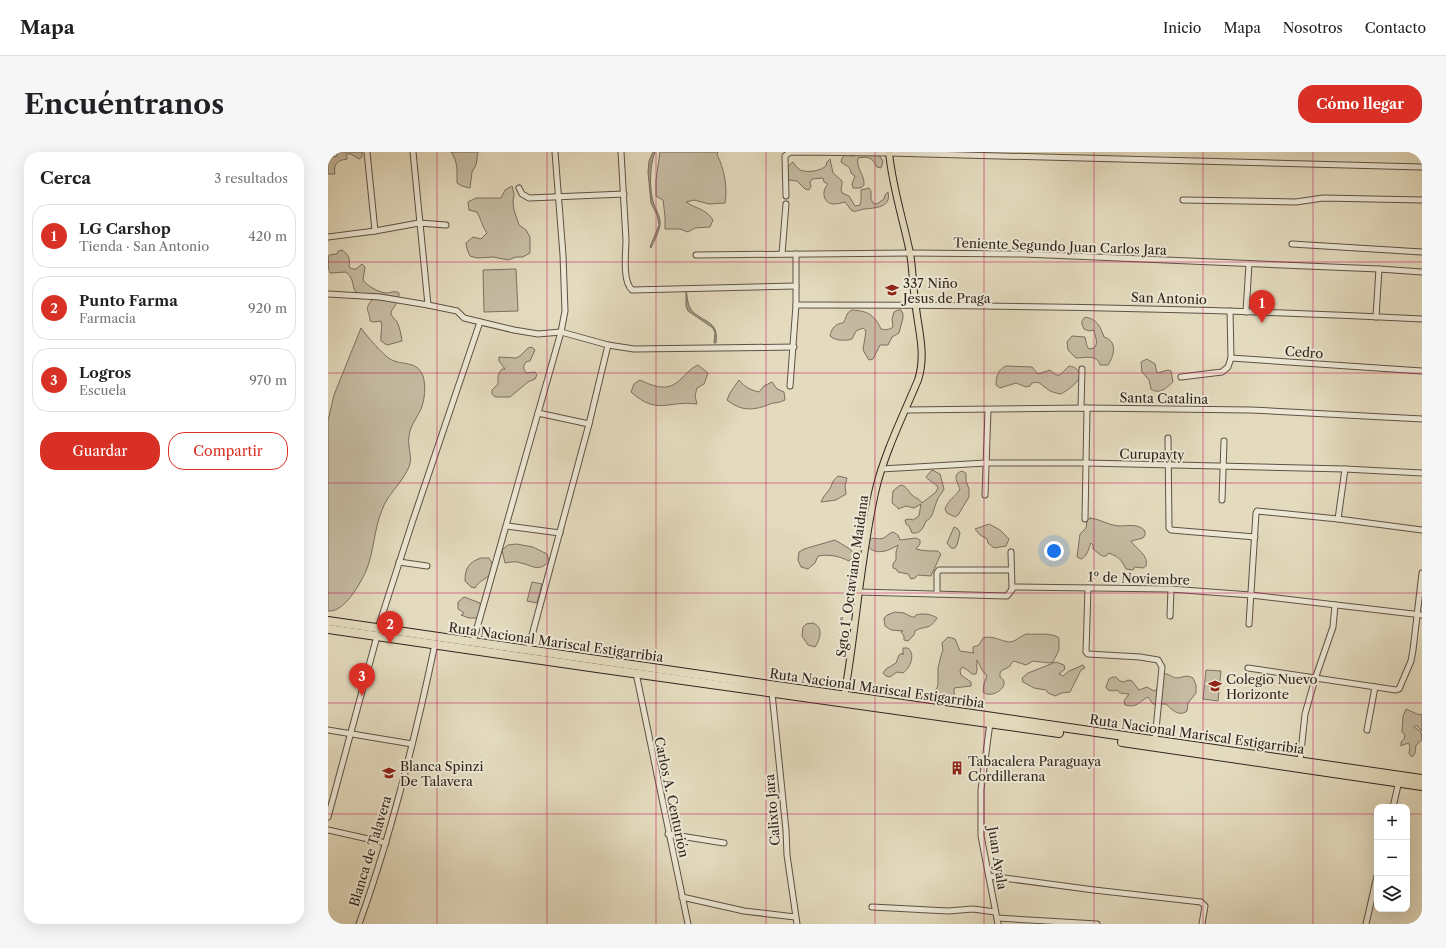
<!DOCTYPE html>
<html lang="es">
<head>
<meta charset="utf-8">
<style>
	body { margin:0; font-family:"Libre Caslon Text",serif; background:#f6f6f6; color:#202124 }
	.controls { position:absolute; right:12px; bottom:12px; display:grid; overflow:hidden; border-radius:8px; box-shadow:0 4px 16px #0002 }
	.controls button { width:36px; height:36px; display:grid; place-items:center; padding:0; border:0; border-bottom:1px solid #e0e0e0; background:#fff; color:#202124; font:20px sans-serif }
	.you { position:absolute; left:726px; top:399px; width:14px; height:14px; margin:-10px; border:3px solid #fff; border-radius:50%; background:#1a73e8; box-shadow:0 0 0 6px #1a73e833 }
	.badge { display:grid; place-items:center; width:26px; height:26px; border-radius:50%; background:#d93025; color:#fff; font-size:13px; font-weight:700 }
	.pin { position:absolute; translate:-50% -33px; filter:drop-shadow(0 1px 2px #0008) }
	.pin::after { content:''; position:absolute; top:21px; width:14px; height:12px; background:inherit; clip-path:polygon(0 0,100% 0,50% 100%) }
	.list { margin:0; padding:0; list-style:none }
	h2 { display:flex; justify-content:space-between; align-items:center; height:52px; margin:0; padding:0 16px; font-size:17px }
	h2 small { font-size:13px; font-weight:400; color:#757577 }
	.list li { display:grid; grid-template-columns:26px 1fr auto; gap:12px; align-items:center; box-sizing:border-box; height:64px; margin:0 8px 8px; padding:0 8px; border:1px solid #e0e0e0; border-radius:16px }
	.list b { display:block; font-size:15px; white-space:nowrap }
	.list p { margin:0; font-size:13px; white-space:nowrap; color:#757577 }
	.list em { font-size:13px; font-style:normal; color:#757577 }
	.actions { display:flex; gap:8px; padding:12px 16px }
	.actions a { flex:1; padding:9px 0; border:1px solid #d93025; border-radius:16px; text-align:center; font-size:14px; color:#d93025 }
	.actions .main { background:#d93025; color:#fff }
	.icon { flex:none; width:22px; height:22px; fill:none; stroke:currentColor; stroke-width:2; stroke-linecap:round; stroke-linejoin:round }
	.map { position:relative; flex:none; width:1094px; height:772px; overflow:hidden; border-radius:16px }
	header { display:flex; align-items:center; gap:24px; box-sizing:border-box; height:56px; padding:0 20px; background:#fff; border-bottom:1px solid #e0e0e0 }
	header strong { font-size:19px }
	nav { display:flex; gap:22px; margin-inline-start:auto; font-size:14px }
	.intro { display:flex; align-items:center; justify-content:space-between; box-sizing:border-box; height:96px; padding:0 24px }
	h1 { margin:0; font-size:28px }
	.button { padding:10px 18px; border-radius:16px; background:#d93025; color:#fff; font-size:14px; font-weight:700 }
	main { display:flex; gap:24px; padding:0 24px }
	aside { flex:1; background:#fff; border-radius:16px; box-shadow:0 4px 16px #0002 }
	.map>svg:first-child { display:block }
</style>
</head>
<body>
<header>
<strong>Mapa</strong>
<nav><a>Inicio</a><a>Mapa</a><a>Nosotros</a><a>Contacto</a></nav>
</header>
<div class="intro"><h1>Encuéntranos</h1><a class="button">Cómo llegar</a></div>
<main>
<aside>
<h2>Cerca<small>3 resultados</small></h2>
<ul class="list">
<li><span class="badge">1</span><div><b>LG Carshop</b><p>Tienda · San Antonio</p></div><em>420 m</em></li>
<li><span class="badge">2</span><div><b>Punto Farma</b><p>Farmacia</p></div><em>920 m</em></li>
<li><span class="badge">3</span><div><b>Logros</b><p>Escuela</p></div><em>970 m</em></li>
</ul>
<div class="actions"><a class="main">Guardar</a><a>Compartir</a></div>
</aside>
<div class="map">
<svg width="1094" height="772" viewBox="0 0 1094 772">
	<rect width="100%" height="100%" fill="#e4dbbe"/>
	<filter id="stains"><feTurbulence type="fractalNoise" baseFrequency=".005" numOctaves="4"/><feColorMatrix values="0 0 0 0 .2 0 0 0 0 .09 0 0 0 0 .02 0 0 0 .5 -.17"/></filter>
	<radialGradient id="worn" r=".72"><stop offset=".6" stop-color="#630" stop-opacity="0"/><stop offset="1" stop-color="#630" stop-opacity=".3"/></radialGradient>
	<g fill="#c6bca3" stroke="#7c7060">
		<path d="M10 0H34V5L31 7 23 2H19L18 3 19 5V7C9 8 5 13 7 22H0V3L8 5Z"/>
		<path d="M123 0H150L148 13 144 20 142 36 134 34 129 31C129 18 130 10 123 0Z"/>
		<path d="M332 0H390L389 3C396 15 400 37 397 51L381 52 366 48 358 50C368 57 377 56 385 68L382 75 367 76 360 80 352 77H337V64L335 48 328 44V28Z"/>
		<path d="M534 1 550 2 555 9 553 16 549 15C544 6 542 4 530 6 528 17 537 23 536 33L533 36H525L524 32 527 24 523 21C522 14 518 14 513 10L514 6 517 3 525 4Z"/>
		<path d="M502 7 505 21 514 29V33L513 37 514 41 521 44 527 54 532 53 533 49V38L541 36 543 39V47L545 51 549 52 556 47 557 43 560 40C564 56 546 56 536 57 531 58 528 60 524 59L517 50C513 51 510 52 506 52 495 52 493 39 500 32L496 30 495 26 484 27 482 30 483 34 481 38 477 37 469 29 461 28C459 21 458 14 465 10 467 13 469 16 472 18 480 21 492 19 498 14L499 10Z"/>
		<path d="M184 34 186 42 185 50 186 58 191 73 198 78 202 85V101L195 105H188L180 108 165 105 149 106 142 104 139 97 138 91 145 85 153 87 159 81C154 74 153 67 149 60L141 58 140 50 148 46H173L177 38Z"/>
		<path d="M14 98C21 103 22 106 21 115L24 117H28L34 112 37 115 35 128C40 134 49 140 58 141 63 141 66 138 71 141 72 152 62 157 63 162 64 165 67 167 69 170 72 176 73 182 74 189L59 193 53 189C52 182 55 176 53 169L46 170 42 169C42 159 35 158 44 148L43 146C38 144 32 143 28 140 23 135 28 129 18 120L2 121C0 117 0 108 1 103L9 102 10 99Z"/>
		<polygon points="188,117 190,159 156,160 155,118"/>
		<path d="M524 158C539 159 546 162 553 177 558 178 561 178 565 175L564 167 566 160 570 158H573L575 162V166L572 177 571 181 564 185 560 193H552L545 207 541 208 535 198 538 179 535 176 528 179 524 187C518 189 507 189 502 184 503 177 508 171 515 171 519 166 517 161 524 158Z"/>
		<path d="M757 165C769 167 772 174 776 185 790 189 786 204 780 213H772C769 202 757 206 748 206L740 198 739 190 744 184 757 185 759 194 761 197 766 196C771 191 767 185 766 178L761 179 756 177C754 172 752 170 757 165Z"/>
		<path d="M33 176C37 182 56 204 62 207 74 214 89 208 95 224 98 234 97 247 93 257 89 266 82 274 81 284 79 296 86 306 80 317 73 332 59 343 54 358 46 377 46 400 38 419 32 432 16 461 0 459V269L6 243Z"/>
		<path d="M204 195 207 198 202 209 198 210C195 214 195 216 198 221L207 220 209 223 207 227 200 230 182 245H167L164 242V238L170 232C170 226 169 222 174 217H177L171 209V205L188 206 192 204 200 196Z"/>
		<path d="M819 207 827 212 829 221 840 218 843 219 845 230C838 236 832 243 823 237L821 228 814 220 813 210Z"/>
		<path d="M370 213 380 221 376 232 369 236 367 244 369 252C339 248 330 264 303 240L306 232 312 228C327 235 340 240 353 227 359 221 363 216 370 213Z"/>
		<path d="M678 214 704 215 710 222 722 218 728 223H732L741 214C748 215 751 218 752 224 750 231 740 238 733 242 728 241 722 240 718 236 712 232 712 229 704 231L702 234 698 235 688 231 672 236 668 233C668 223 671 217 678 214Z"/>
		<path d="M411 228C417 235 422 238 431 240L436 234 444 230 449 237 456 240 457 248C452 250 450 251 445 251 444 251 440 253 437 254 422 259 412 258 399 248L402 241Z"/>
		<path d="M604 318 612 322 616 337C614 342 610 344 609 349 605 357 606 365 598 369 595 376 593 382 584 381L581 374 578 372 577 368 581 367 585 368 591 364 593 352 586 356 578 354 570 357V356L564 351 565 339 571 334 574 333C580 336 580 339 584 343 587 346 591 346 594 351L608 340 610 336C608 331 602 330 598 325Z"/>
		<path d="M634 319 638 321V329L641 337V345L630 363 627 365 619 361 617 357C621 346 627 346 632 337 629 330 624 322 634 319Z"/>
		<path d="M510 324 519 326 517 334 518 342 508 348 493 350C495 345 497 343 501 338 505 332 503 330 510 324Z"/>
		<path d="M762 366C772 367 780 373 790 374 800 374 810 371 817 379V383L815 386 803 389C808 397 821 403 818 414L815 416 807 415 805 418 798 417C792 406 792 406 781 401L778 404H774L765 397V393L763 391C760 397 760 404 753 407L749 405 752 382 758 376 759 368 763 366Z"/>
		<polygon points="661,372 672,378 681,387 678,394 666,396 660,391 659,387 652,383 647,377"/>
		<polygon points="626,375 630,377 632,381 629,393 627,396 623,396 619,391"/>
		<path d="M565 380 570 383 572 388 588 386 592 388V392L588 397C595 399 603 399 610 399L613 402 603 424 590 423 587 426 583 427 580 422 570 420 568 417 565 416V412L568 408V400L570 393C561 399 547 404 540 394 543 381 547 389 556 386 559 384 561 381 565 380Z"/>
		<path d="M507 388 522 397 527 403 521 409C511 404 501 402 490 404L487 411 480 417 473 415 470 408 471 400 476 397Z"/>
		<path d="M188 392 205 395 219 402 221 410C209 420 206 414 193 411 188 409 182 410 177 411L174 398 180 393Z"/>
		<path d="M153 406H161L165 413 164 421C158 427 151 429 147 436L143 435 137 429C137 416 141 410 153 406Z"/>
		<polygon points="204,430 214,432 209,451 199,449"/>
		<polygon points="136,445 152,451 153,459 149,466 141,466 133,463 136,461 130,457 130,450"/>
		<path d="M567 460 576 461 584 465H587L588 463C594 461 604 462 609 466 601 479 597 473 587 479L586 483 580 489 576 488V484L573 480 575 479 563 478 557 474 556 466 559 463Z"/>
		<path d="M485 471C496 475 492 488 487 495L480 493 474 484 475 475 478 472Z"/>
		<path d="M699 482C710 483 723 480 731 486V498L725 510 721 511 705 509 698 513 686 509C684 510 683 512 682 514 677 519 671 516 672 525 685 533 664 548 655 540L656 532 659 524 654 518 649 508C648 513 650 517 648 522H644L638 517 634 515 632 519 633 523 643 530V534L626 536C626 540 627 546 625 549 621 555 607 554 603 550V542L609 536 610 532V516L614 500 615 499 614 491 620 485 627 487 632 499 646 501 645 499V495L651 493 655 486C664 483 673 489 681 490 688 490 693 483 699 482Z"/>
		<path d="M575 496H580C588 503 582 516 575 521L569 520 562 525 558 524 555 521 558 517 568 511 571 503 574 501 575 503Z"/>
		<polygon points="728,510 736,513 737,517 731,522 735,524 741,519 755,513 757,516 753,518 742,540 734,541 727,544 720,541 718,538 706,536 695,530 694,526 700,521"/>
		<polygon points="878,518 893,519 890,549 875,547"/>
		<path d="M835 522C841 521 843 525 848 526 854 526 858 522 865 526L868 533V541L860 551 859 559C851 565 844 558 838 552H825L820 545C810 550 810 556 797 553L796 549 801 542 792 541 789 538 785 539 780 538 778 535 781 527 785 525H788L792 529 796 530 800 528 804 529 811 538 819 535 826 539 829 537Z"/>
		<polygon points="1078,557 1089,562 1094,563 1094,579 1088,573 1086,575 1093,580 1094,588 1088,593 1087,601 1084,605 1081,602 1082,594 1080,591 1073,594 1073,590 1076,587 1077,583 1074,580 1075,564"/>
	</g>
	<g fill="#a79d87" stroke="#786d5d">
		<path d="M325 0H327C322 13 321 35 325 49 327 58 333 63 332 73 331 80 326 89 323 96L322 95 331 73 329 63 323 51 320 20 321 9Z"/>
		<path d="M358 139C360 146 359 154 365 160 378 171 391 170 388 191H386L387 181 385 176 360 159 358 154Z"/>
	</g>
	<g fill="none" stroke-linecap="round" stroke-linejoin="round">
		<g stroke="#5e5245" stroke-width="7">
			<g id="minor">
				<polyline points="39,0 47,79"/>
				<polyline points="85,0 100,153"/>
				<path d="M293 0 298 88C298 100 294 129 304 138L468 134"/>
				<polyline points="191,36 194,42 201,46 296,42"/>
				<polyline points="458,44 457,4 462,0 561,1 1094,15"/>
				<polyline points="855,48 968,50 995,46 1094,48"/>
				<polyline points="0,85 47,79 91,71 118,73"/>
				<polyline points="964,92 1094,100"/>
				<polyline points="454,102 458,52"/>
				<polyline points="368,103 582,101 696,102 1051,117 1094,120"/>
				<polyline points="0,142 52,145 100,153 129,159 136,166 186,178 210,182 233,180 280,193 306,197 466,195"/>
				<path d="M468 153C677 153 886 156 1094 167"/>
				<polyline points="902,159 903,206 1094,219"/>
				<polyline points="918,160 921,112"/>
				<polyline points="1048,165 1051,117"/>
				<polyline points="853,225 894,220 900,215 903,206"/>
				<polyline points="462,234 468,153 468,102"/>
				<polyline points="753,256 754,217"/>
				<polyline points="578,258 759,256 923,258 1094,267"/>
				<polyline points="210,261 261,272"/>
				<polyline points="840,286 841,376 843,378 927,385"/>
				<polyline points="553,317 658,311 758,311 1017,317 1094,321"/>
				<polyline points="657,343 660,258"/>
				<polyline points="894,348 896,289"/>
				<polyline points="757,367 759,256"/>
				<polyline points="1010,367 1017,317"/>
				<polyline points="179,374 232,381"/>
				<polyline points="683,400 684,437"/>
				<polyline points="71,410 99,414"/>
				<polyline points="760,436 758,500 760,502 812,505 830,508 834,515 827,588"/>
				<polyline points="531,440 679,444 686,435 843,437 882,440 923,443 1094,463"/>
				<polyline points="609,442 609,421 611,418 682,418"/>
				<polyline points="842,464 843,437"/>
				<polyline points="921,472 928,361 929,359 1010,367 1094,378"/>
				<polyline points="50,476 84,371 152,170"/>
				<polyline points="145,490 233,180 237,159 235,103 227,0"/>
				<polyline points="200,498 261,272 280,193"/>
				<polyline points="920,516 1068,538 1071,537 1083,509 1085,498 1094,421"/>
				<polyline points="308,521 360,772"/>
				<polyline points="444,541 458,678 459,703 469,772"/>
				<polyline points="662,571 653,638 653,684 670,772"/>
				<polyline points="0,578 84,592"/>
				<polyline points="1039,578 1047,535"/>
				<polyline points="972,609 977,562 987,527 1005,475 1007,453"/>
				<polyline points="1065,655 1071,629"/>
				<polyline points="0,665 49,484"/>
				<polyline points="0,678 58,691"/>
				<polyline points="340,682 396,691"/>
				<polyline points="661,724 766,738 873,750 877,754 874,772"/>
				<polyline points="354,745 416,759 467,765"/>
				<polyline points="544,755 620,759 645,757 667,760"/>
				<polyline points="669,766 769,772"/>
				<path d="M31 772C64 681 87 587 107 492"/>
				<polyline points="1038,772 1049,724"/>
			</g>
		</g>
		<g stroke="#31241d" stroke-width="8">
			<path id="major" d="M516 546C528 478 532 409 547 341 555 304 575 264 590 228 598 203 591 181 588 156 585 138 585 119 582 101 575 67 564 34 561 0"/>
		</g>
		<g stroke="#31241d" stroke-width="10">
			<g id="highway">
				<polyline points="0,469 1094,627"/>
				<polyline points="0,477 269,516 731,581"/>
				<polyline points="794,590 1094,634"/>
			</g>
		</g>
		<use href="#minor" stroke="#ede8d5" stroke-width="5"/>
		<use href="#major" stroke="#e4dbbe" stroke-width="6"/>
		<use href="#highway" stroke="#e4dbbe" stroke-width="8"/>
	</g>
	<path fill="none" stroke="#c2185b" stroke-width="1" stroke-opacity="0.55" d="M109 0V772M219 0V772M328 0V772M438 0V772M547 0V772M656 0V772M766 0V772M875 0V772M985 0V772M0 110H1094M0 221H1094M0 331H1094M0 441H1094M0 551H1094M0 662H1049M1079 662H1094"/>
	<defs>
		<g id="school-bare" transform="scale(1.08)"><path d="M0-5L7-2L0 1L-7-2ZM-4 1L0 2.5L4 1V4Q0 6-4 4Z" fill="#8f2418" stroke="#ede8d5" stroke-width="2.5" paint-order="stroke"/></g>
		<g id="university-bare" transform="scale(1.08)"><path d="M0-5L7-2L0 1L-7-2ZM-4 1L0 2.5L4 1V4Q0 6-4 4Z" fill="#8f2418" stroke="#ede8d5" stroke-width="2.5" paint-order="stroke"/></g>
		<g id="building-bare" transform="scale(1.08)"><path d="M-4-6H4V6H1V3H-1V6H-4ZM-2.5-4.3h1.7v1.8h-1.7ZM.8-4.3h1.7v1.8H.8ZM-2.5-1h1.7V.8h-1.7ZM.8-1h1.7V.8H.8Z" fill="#8f2418" stroke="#ede8d5" stroke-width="2.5" paint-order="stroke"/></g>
	</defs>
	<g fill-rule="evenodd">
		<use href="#school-bare" x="564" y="138"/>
		<use href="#university-bare" x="887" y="534"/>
		<use href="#building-bare" x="629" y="616"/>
		<use href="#school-bare" x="61" y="621"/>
	</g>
	<g text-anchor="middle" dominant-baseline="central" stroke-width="4" stroke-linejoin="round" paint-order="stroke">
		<g font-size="13" fill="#31241d" stroke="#ede8d5">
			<text transform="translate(732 94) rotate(2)">Teniente Segundo Juan Carlos Jara</text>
			<text transform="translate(841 146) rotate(2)">San Antonio</text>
			<text transform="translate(976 200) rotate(4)">Cedro</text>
			<text transform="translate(836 246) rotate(1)">Santa Catalina</text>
			<text transform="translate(824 302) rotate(1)">Curupayty</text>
			<text transform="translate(524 424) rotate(-82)">Sgto 1° Octaviano Maidana</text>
			<text transform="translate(811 426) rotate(2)">1º de Noviembre</text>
			<text transform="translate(228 490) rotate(8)">Ruta Nacional Mariscal Estigarribia</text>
			<text transform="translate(549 536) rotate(8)">Ruta Nacional Mariscal Estigarribia</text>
			<text transform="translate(869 582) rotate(8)">Ruta Nacional Mariscal Estigarribia</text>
			<text transform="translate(344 645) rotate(78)">Carlos A. Centurión</text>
			<text transform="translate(444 658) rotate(-95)">Calixto Jara</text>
			<text transform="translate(42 699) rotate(-73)">Blanca de Talavera</text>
			<text transform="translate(670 706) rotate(81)">Juan Ayala</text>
		</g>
		<g font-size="13" fill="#31241d" stroke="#ede8d5" text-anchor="start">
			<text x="575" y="131">337 Niño<tspan x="575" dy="15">Jesus de Praga</tspan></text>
			<text x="898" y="527">Colegio Nuevo<tspan x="898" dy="15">Horizonte</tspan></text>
			<text x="640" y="609">Tabacalera Paraguaya<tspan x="640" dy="15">Cordillerana</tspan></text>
			<text x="72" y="614">Blanca Spinzi<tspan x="72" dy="15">De Talavera</tspan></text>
		</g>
	</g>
	<rect width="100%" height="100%" filter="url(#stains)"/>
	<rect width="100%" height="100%" fill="url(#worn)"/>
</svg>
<div class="controls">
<button>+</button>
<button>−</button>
<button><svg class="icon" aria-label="layers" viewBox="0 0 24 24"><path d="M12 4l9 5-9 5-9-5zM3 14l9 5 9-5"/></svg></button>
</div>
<div class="you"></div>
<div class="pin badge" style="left:934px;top:171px">1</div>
<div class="pin badge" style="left:62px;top:492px">2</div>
<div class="pin badge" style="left:34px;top:544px">3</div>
</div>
</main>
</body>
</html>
